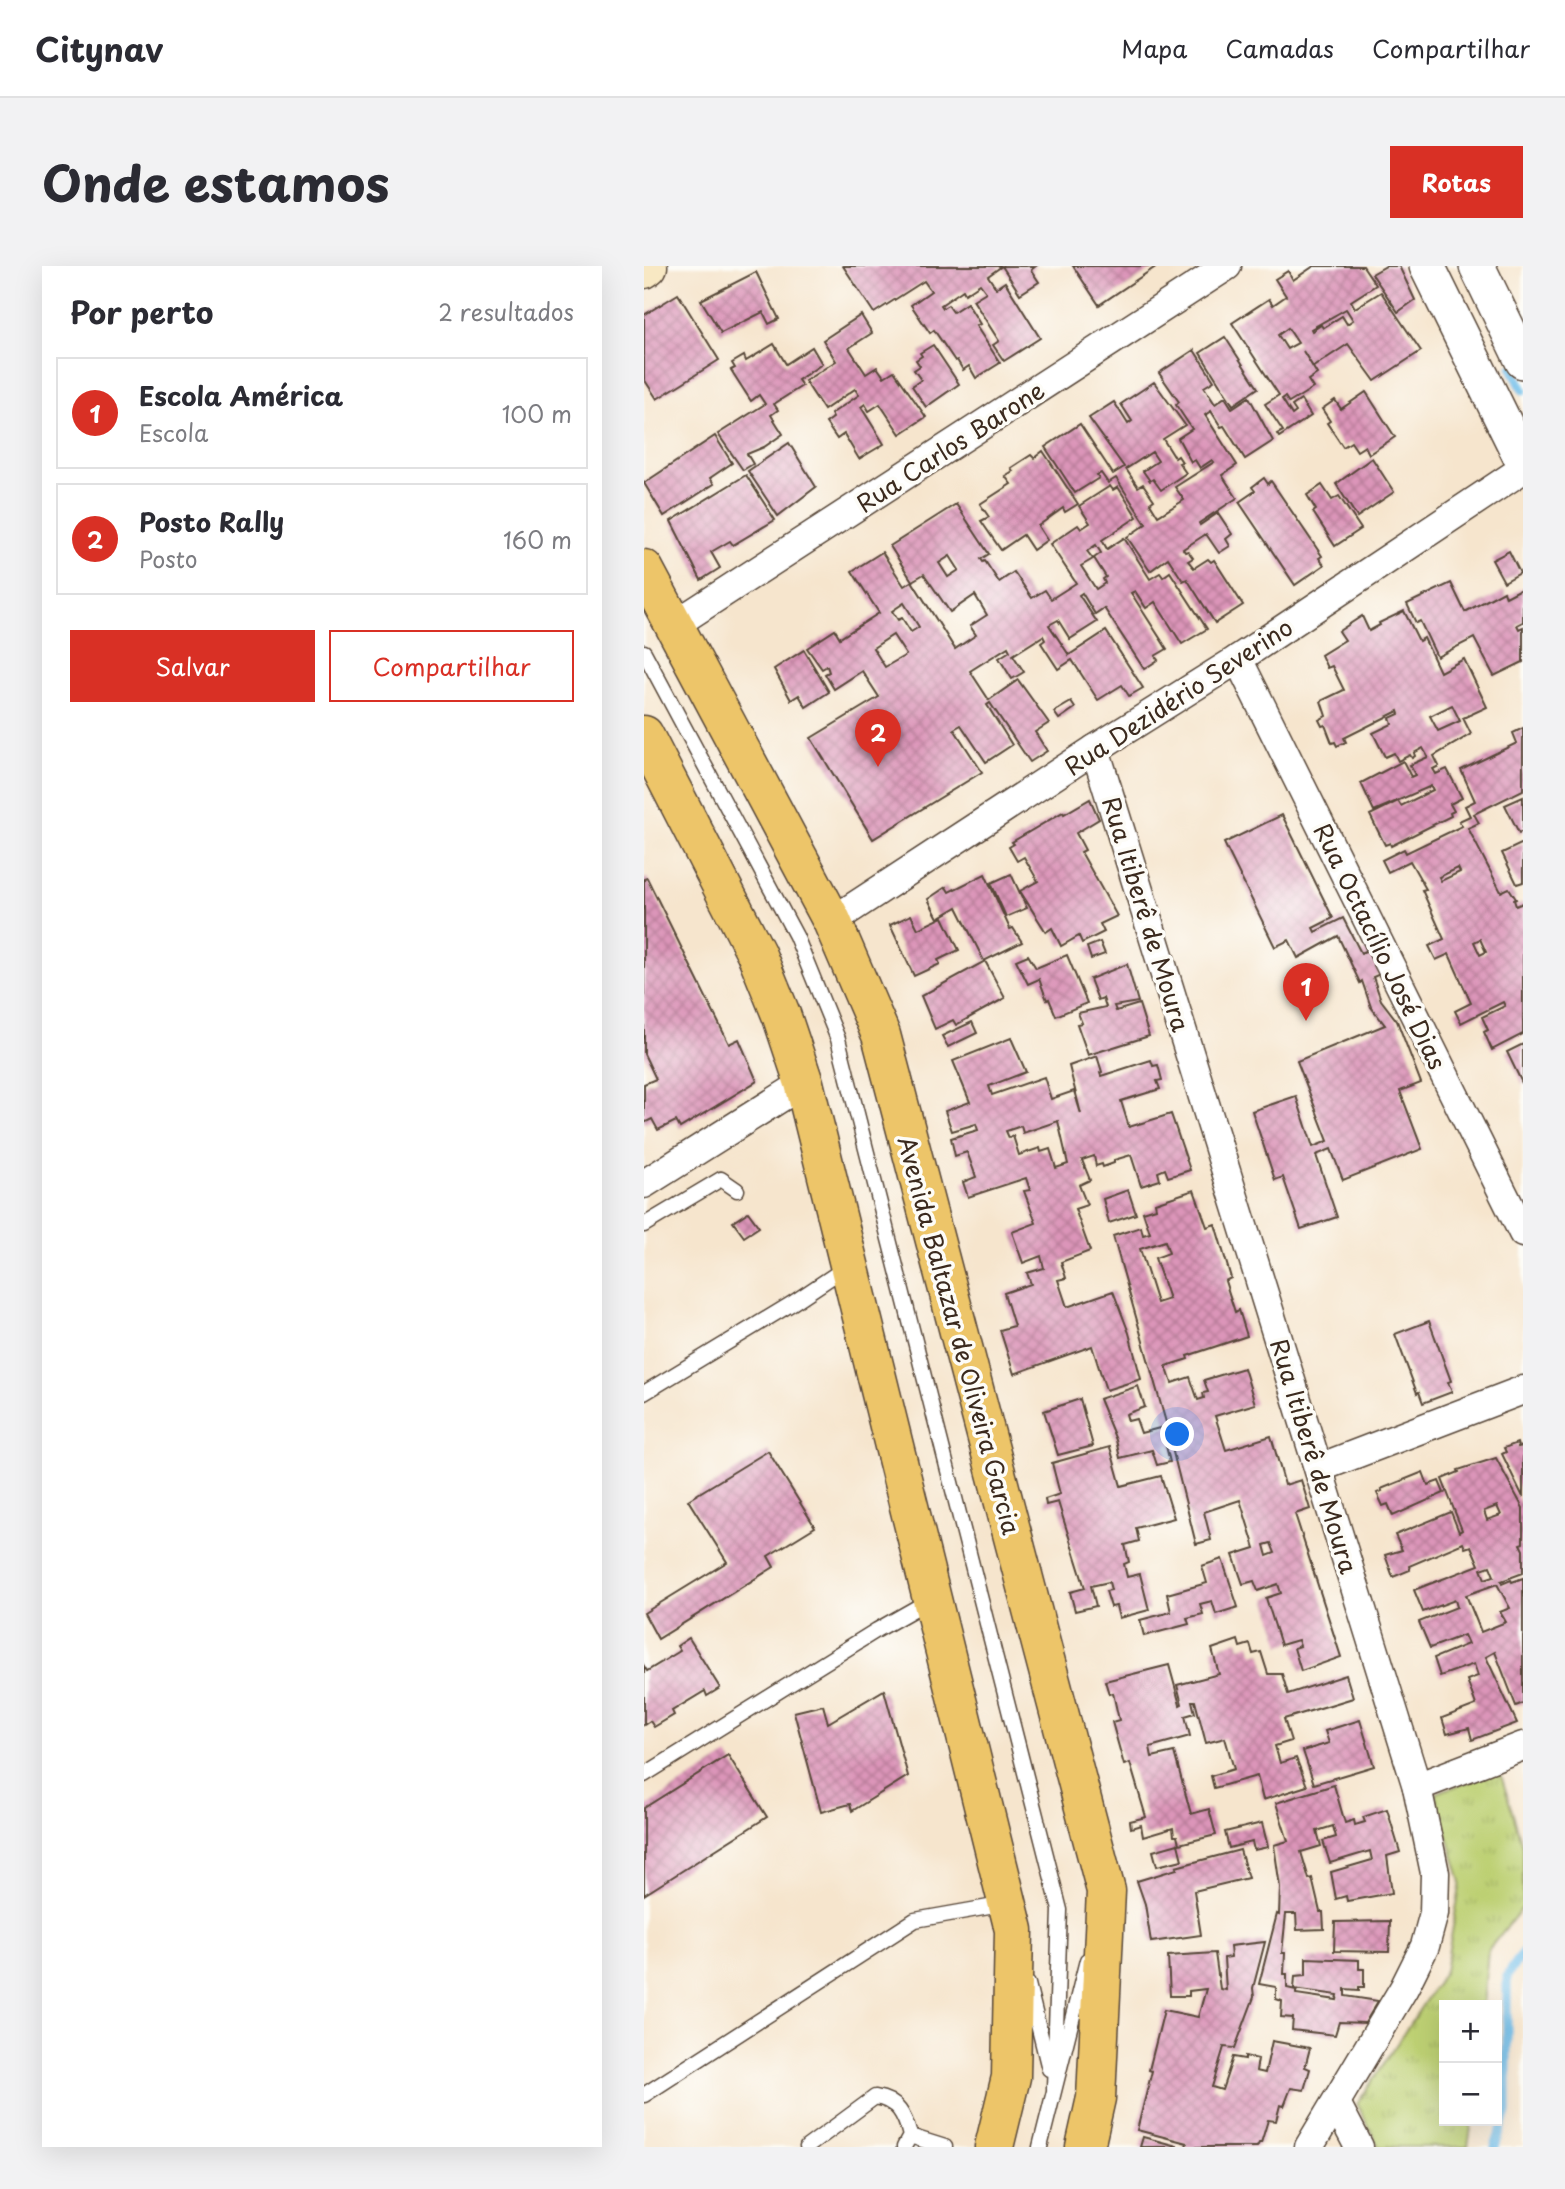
<!DOCTYPE html>
<html lang="pt">
<head>
<meta charset="utf-8">
<style>
	body { margin:0; font-family:"Playpen Sans",sans-serif; background:#f2f2f3; color:#2b2b33 }
	.controls { position:absolute; right:21px; bottom:21px; display:grid; overflow:hidden; border-radius:0px; box-shadow:0 7px 28px #0002 }
	.controls button { width:63px; height:63px; display:grid; place-items:center; padding:0; border:0; border-bottom:2px solid #e1e1e2; background:#fff; color:#2b2b33; font:35px sans-serif }
	.you { position:absolute; left:534px; top:1169px; width:24px; height:24px; margin:-18px; border:5px solid #fff; border-radius:50%; background:#1a73e8; box-shadow:0 0 0 10px #1a73e833 }
	.badge { display:grid; place-items:center; width:46px; height:46px; border-radius:50%; background:#d93025; color:#fff; font-size:23px; font-weight:700 }
	.pin { position:absolute; translate:-50% -58px; filter:drop-shadow(0 2px 4px #0008) }
	.pin::after { content:''; position:absolute; top:37px; width:24px; height:21px; background:inherit; clip-path:polygon(0 0,100% 0,50% 100%) }
	.list { margin:0; padding:0; list-style:none }
	h2 { display:flex; justify-content:space-between; align-items:center; height:91px; margin:0; padding:0 28px; font-size:30px }
	h2 small { font-size:23px; font-weight:400; color:#7c7c81 }
	.list li { display:grid; grid-template-columns:46px 1fr auto; gap:21px; align-items:center; box-sizing:border-box; height:112px; margin:0 14px 14px; padding:0 14px; border:2px solid #e1e1e2; border-radius:0px }
	.list b { display:block; font-size:26px; white-space:nowrap }
	.list p { margin:0; font-size:23px; white-space:nowrap; color:#7c7c81 }
	.list em { font-size:23px; font-style:normal; color:#7c7c81 }
	.actions { display:flex; gap:14px; padding:21px 28px }
	.actions a { flex:1; padding:16px 0; border:2px solid #d93025; border-radius:0px; text-align:center; font-size:24px; color:#d93025 }
	.actions .main { background:#d93025; color:#fff }
	.map { position:relative; flex:none; width:879px; height:1881px; overflow:hidden; border-radius:0px }
	header { display:flex; align-items:center; gap:42px; box-sizing:border-box; height:98px; padding:0 35px; background:#fff; border-bottom:2px solid #e1e1e2 }
	header strong { font-size:33px }
	nav { display:flex; gap:38px; margin-inline-start:auto; font-size:24px }
	.intro { display:flex; align-items:center; justify-content:space-between; box-sizing:border-box; height:168px; padding:0 42px }
	h1 { margin:0; font-size:49px }
	.button { padding:18px 32px; border-radius:0px; background:#d93025; color:#fff; font-size:24px; font-weight:700 }
	main { display:flex; gap:42px; padding:0 42px }
	aside { flex:1; background:#fff; border-radius:0px; box-shadow:0 7px 28px #0002 }
	.map>svg:first-child { display:block }
</style>
</head>
<body>
<header>
<strong>Citynav</strong>
<nav><a>Mapa</a><a>Camadas</a><a>Compartilhar</a></nav>
</header>
<div class="intro"><h1>Onde estamos</h1><a class="button">Rotas</a></div>
<main>
<aside>
<h2>Por perto<small>2 resultados</small></h2>
<ul class="list">
<li><span class="badge">1</span><div><b>Escola América</b><p>Escola</p></div><em>100 m</em></li>
<li><span class="badge">2</span><div><b>Posto Rally</b><p>Posto</p></div><em>160 m</em></li>
</ul>
<div class="actions"><a class="main">Salvar</a><a>Compartilhar</a></div>
</aside>
<div class="map">
<svg width="879" height="1881" viewBox="0 0 879 1881">
	<defs>
		<pattern id="park-tufts" width="24" height="20" patternUnits="userSpaceOnUse" patternTransform="scale(1.75)"><rect width="24" height="20" fill="#bdd073"/><path d="M3 7l-1-3M5 7V3M7 7l1-3M15 17l-1-3M17 17v-4M19 17l1-3" fill="none" stroke="#a3b363"/></pattern>
		<pattern id="building-cross-hatch" width="8" height="8" patternUnits="userSpaceOnUse" patternTransform="scale(1.75)"><rect width="8" height="8" fill="#dc95b9"/><path d="M0 0l8 8M0 8l8-8" fill="none" stroke="#b47a96"/></pattern>
	</defs>
	<rect width="100%" height="100%" fill="#fdfcf7"/>
	<filter id="ink" filterUnits="userSpaceOnUse"><feTurbulence type="fractalNoise" baseFrequency=".0143" numOctaves="2"/><feDisplacementMap in="SourceGraphic" scale="14" xChannelSelector="R" yChannelSelector="G"/><feConvolveMatrix kernelMatrix="1 2 1 2 8 2 1 2 1" color-interpolation-filters="sRGB"/></filter>
	<filter id="wash" filterUnits="userSpaceOnUse"><feTurbulence type="fractalNoise" baseFrequency=".00686" numOctaves="4" result="noise"/><feDisplacementMap in="SourceGraphic" scale="28" xChannelSelector="R" yChannelSelector="G"/><feGaussianBlur stdDeviation="1.57" result="paint"/><feColorMatrix in="noise" values="0 0 0 0 0 0 0 0 0 0 0 0 0 0 0 0 0 1.4 0 .05"/><feComposite in="paint" operator="in"/></filter>
	<g filter="url(#wash)">
		<rect width="100%" height="100%" fill="#f6e5cd"/>
		<polygon fill="url(#park-tufts)" stroke="#7c7d48" stroke-width="2" points="856,1506 879,1581 879,1641 844,1684 839,1739 800,1739 800,1855 828,1855 824,1881 735,1881 713,1838 801,1705 817,1616 791,1527"/>
		<g fill="none" stroke-linecap="round" stroke-linejoin="round">
			<g stroke="#70beea" stroke-width="9">
				<polyline points="868,102 879,124"/>
				<polyline points="851,1881 863,1846 863,1710 879,1686"/>
			</g>
		</g>
		<g id="blocks">
			<g fill="url(#building-cross-hatch)" fill-rule="evenodd">
				<polygon points="199,0 358,0 344,10 352,22 361,16 396,72 360,95 349,79 355,75 329,34 342,26 336,18 321,28 319,24 316,26 297,39 299,42 304,39 309,46 323,37 336,58 332,60 356,97 332,112 325,100 319,104 313,94 311,95 290,64 286,67 267,39 287,25 280,15 230,47"/>
				<polygon points="358,0 392,0 387,4 395,16 376,28"/>
				<polygon points="429,0 513,0 455,39"/>
				<path d="M670 0H719L732 19 707 35 711 42 737 26 777 85 731 115 704 78 669 101 659 85 673 108 664 114 669 122 645 137 641 131 638 133 648 149 652 146 648 140 657 134 667 150 635 171 633 168 639 165 621 138 635 129 588 57 625 33 629 39 642 30 631 13 644 5 649 14ZM702 43 709 54 703 58 698 50 679 62 677 59 668 65 667 63ZM644 62 654 77 643 83 634 69Z"/>
				<polygon points="742,0 755,0 771,34 754,46 728,8"/>
				<polygon points="112,6 135,53 125,58 119,46 77,67 57,34"/>
				<polygon points="34,28 75,94 13,133 0,113 0,49"/>
				<polygon points="217,49 228,67 205,82 222,108 233,101 240,111 250,105 282,151 256,168 236,138 225,145 221,138 217,141 240,178 215,193 200,168 193,173 182,157 189,152 187,148 215,129 211,123 180,144 161,115 192,95 179,74"/>
				<polygon points="581,71 614,122 589,139 556,87"/>
				<polygon points="130,78 142,98 168,81 178,98 154,114 158,120 130,138 134,144 127,149 139,168 120,181 103,188 109,198 99,204 74,168 121,138 115,129 107,135 87,104 91,102 88,97 100,90 102,95"/>
				<polygon points="289,79 315,118 282,141 268,120 277,114 270,104 276,100 272,94 278,90 276,87"/>
				<polygon points="550,84 570,115 560,121 571,138 581,131 588,142 605,131 629,175 601,193 580,160 577,161 567,145 561,149 593,199 578,209 593,232 555,257 556,259 574,247 588,268 582,273 586,280 575,287 562,268 539,283 541,286 544,285 549,292 544,295 550,302 564,293 567,296 570,294 599,339 571,357 543,313 539,315 524,292 506,305 483,271 502,258 472,212 464,217 457,207 453,209 455,212 431,227 401,181 436,158 469,208 480,201 445,152 470,136 484,158 488,155 477,138 510,116 541,159 519,173 531,192 534,190 538,196 535,197 542,207 517,224 509,213 506,215 499,205 514,195 508,186 482,203 494,221 499,218 510,234 506,237 514,250 540,234 531,221 570,196 568,194 556,202 551,194 547,196 534,172 548,163 532,139 535,136 515,107"/>
				<polygon points="722,126 751,171 725,188 721,180 713,185 707,176 699,181 683,157 686,155 678,143 691,134 697,143"/>
				<polygon points="71,170 88,197 66,212 70,218 20,250 0,217"/>
				<polygon points="145,177 172,221 134,250 104,205"/>
				<polygon points="399,185 434,238 421,246 419,242 394,260 403,274 389,284 379,269 357,284 337,255 345,251 336,238 367,218 361,210 369,205 367,202 387,189 390,192"/>
				<polygon points="728,192 750,226 713,251 692,218"/>
				<polygon points="102,209 131,254 89,279 86,275 67,286 76,302 57,314 27,255"/>
				<polygon points="620,212 624,218 627,215 678,290 675,292 680,299 651,319 595,236 611,225 608,221"/>
				<polygon points="678,219 688,234 695,230 717,263 691,280 669,246 672,244 663,229"/>
				<path d="M466 220 469 224 474 221 493 251 458 274 463 283 480 272 506 313 516 307 519 311 526 306 563 363 538 378 511 336 502 342 491 325 487 327 523 383 511 390 514 394 500 403 460 342 451 348 438 327 435 329 453 356 426 373 414 354 405 359 425 389 462 365 499 422 485 430 478 419 454 434 428 394 414 403 397 377 401 374 399 370 369 389 380 406 368 413 355 392 366 385 364 381 326 405 345 434 374 414 405 457 391 466 403 485 386 496 346 437 343 439 368 479 342 496 317 459 310 463 338 506 229 573 167 472 235 431 218 405 190 423 181 408 185 406 183 400 178 403 163 382 191 364 196 372 235 347 208 305 238 286 260 320 268 315 246 280 312 238 345 288 337 293 339 296 341 295 355 316 370 306 388 332 401 324 407 333 432 317 406 278 434 259 437 263 446 257 435 240ZM452 279 457 287 450 292 462 311 459 313 461 317 452 323 437 300 449 293 443 285ZM306 290 315 304 304 311 295 297ZM280 308 306 346 331 329 343 349 326 360 332 369 311 383 268 315ZM260 337 275 361 267 366 258 352 254 354 248 345ZM249 369 262 389 241 401 229 382Z"/>
				<polygon points="865,285 876,307 860,316 848,294"/>
				<polygon points="807,317 821,346 860,325 862,331 879,322 879,356 873,359 875,363 879,361 879,396 850,410 830,372 793,391 776,355 772,357 763,338"/>
				<path d="M760 345 775 375 780 372 796 406 820 393 843 441 819 452 827 468 790 490 795 500 789 503 792 508 803 503 818 532 806 538 810 545 806 547 807 550 747 580 746 577 741 579 726 549 754 535 757 540 789 524 787 520 730 545 717 517 759 495 767 511 771 509 766 499 784 491 779 482 770 487 771 490 768 492 766 489 754 495 750 487 741 491 729 467 748 458 746 452 755 448 754 445 700 472 702 476 693 480 691 476 688 477 681 459 678 460 675 454 682 450 677 435 700 424 688 400 683 402 677 389 701 374 695 365 718 350 725 365 736 359 735 357ZM808 439 816 455 794 465 786 450Z"/>
				<polygon points="160,384 185,426 162,441 155,429 147,434 130,403"/>
				<polygon points="427,436 431,442 415,453 410,446"/>
				<path d="M879 462V524L830 548 835 557 824 562 857 626 865 622 872 633 870 634 872 640 879 637V768L848 784 840 766 844 764 838 751 861 740 859 736 817 757 811 745 827 737 805 688 792 694 785 680 800 673 778 624 782 623 766 595 744 606 738 594 760 583 762 587 818 560 815 555 826 550 821 540 831 535 817 504 873 477 869 467ZM814 602 816 606 797 615 795 611ZM836 673 842 686 836 689 830 676Z"/>
				<polygon points="879,531 879,565 875,567 861,539"/>
				<polygon points="446,533 455,553 432,567 441,584 437,586 473,650 456,658 460,666 438,677 435,670 417,680 408,662 402,666 376,625 394,615 380,591 373,595 365,581 370,578 368,576 419,546 420,548"/>
				<polygon points="638,549 689,652 669,662 671,666 699,652 717,687 724,684 736,708 729,711 737,734 753,755 777,817 756,825 778,883 699,914 687,883 672,889 693,951 657,963 639,911 631,914 608,845 652,830 669,881 684,875 653,795 741,759 727,741 718,715 716,717 694,670 654,692 645,674 631,681 580,577"/>
				<polygon points="879,577 879,616 873,618 858,587"/>
				<polygon points="341,608 366,663 369,662 378,676 340,695 313,641 294,652 284,633 302,621 305,626"/>
				<polygon points="367,608 383,642 362,651 347,617"/>
				<polygon points="3,612 85,778 95,773 113,815 36,862 32,855 14,864 8,853 0,857 0,818 12,813 0,788 0,613"/>
				<polygon points="267,649 274,663 299,651 315,684 294,694 296,698 270,710 246,659"/>
				<polygon points="456,676 461,688 447,693 443,681"/>
				<polygon points="384,689 392,702 423,689 443,737 412,750 405,733 403,734 395,713 384,718 372,694"/>
				<polygon points="341,695 361,732 312,759 309,754 291,763 277,730"/>
				<polygon points="483,698 494,736 470,740 472,745 495,738 505,770 444,789 433,758 438,757 434,747 462,741 459,732 454,734 446,713"/>
				<polygon points="328,756 333,767 304,781 298,770"/>
				<path d="M367 772 382 806 345 820 348 829 400 811 407 833 430 825 437 848 425 800 453 790 458 806 456 807 457 810 507 794 509 800 514 799 518 814 513 815 516 823 477 835 485 861 527 848 546 904 524 911 521 903 514 906 516 914 497 920 487 889 470 894V897L459 901 458 898 452 900 450 890 438 894 446 914 435 919 443 939 431 943 446 985 417 996 422 1012 414 1014 423 1041 469 1025 485 1067 497 1113 462 1124 448 1080 370 1108 356 1064 370 1060 360 1027 387 1018 383 1007 400 1002 397 990 379 997 368 966 392 957 380 925 386 924 382 912 324 931 319 916 332 911 323 886 311 890 307 872 334 864 332 858 308 865 301 845 326 836 309 795ZM414 855 424 898 412 902 406 883 397 886 396 882 375 889 369 870 365 872 362 865 377 860 379 867Z"/>
				<polygon points="879,778 879,819 863,786"/>
				<polygon points="484,924 492,948 465,957 459,933"/>
				<path d="M550 924 563 961 571 958 587 1012 581 1015 591 1046 595 1044 603 1070 543 1090 544 1093 522 1100 528 1117 546 1111 554 1134 560 1132 559 1127 564 1126 560 1114 600 1102 611 1138 571 1150 582 1184 627 1170 641 1219 657 1214 666 1243 651 1248 697 1391 657 1405 650 1382 656 1380 654 1374 637 1379 622 1332 637 1327 634 1318 614 1325 610 1315 599 1318 589 1289 611 1282 596 1234 560 1246 567 1274 552 1278 527 1178 522 1180 526 1196 513 1199 508 1184 476 1192 472 1174 455 1133 494 1120 501 1141 482 1148 484 1155 492 1153 497 1167 523 1160 469 970 497 961 499 969 506 967 499 946 512 942 511 937ZM521 975 525 987 511 992 525 1033 513 1037 496 983ZM627 1277 631 1287 623 1290 620 1279Z"/>
				<polygon points="104,946 115,961 100,971 89,956"/>
				<polygon points="785,1055 807,1115 804,1116 808,1126 779,1137 775,1126 773,1127 751,1068"/>
				<polygon points="436,1133 449,1180 414,1189 400,1145"/>
				<polygon points="873,1177 874,1181 879,1180 879,1231 858,1188 862,1186 860,1182"/>
				<polygon points="466,1181 477,1220 517,1210 530,1252 492,1262 495,1275 481,1279 485,1296 480,1298 483,1311 496,1308 505,1344 475,1352 472,1340 467,1341 462,1325 467,1324 465,1316 447,1320 452,1340 431,1345 426,1326 441,1322 414,1236 402,1239 401,1233 416,1228 408,1197"/>
				<polygon points="124,1185 171,1261 124,1290 130,1301 14,1373 0,1347 83,1296 44,1234"/>
				<path d="M852 1192 879 1242V1277L876 1278 879 1284V1307L857 1315 858 1318 867 1314 868 1316 879 1312V1437L872 1440 851 1386 842 1391 873 1457 828 1474 825 1462 803 1468 798 1452 832 1439 823 1414 834 1410 830 1398 796 1410 790 1392 824 1378 820 1369 786 1382 775 1356 813 1341 811 1334 779 1346 770 1324 835 1299 827 1280 821 1282 819 1277 765 1300 766 1304 749 1311 741 1289 758 1284 751 1269 807 1246 815 1266 818 1264 798 1213 815 1206 814 1204ZM853 1240 857 1249 843 1254 840 1245ZM846 1300 850 1310 841 1313 837 1303ZM853 1318 866 1342 856 1346 862 1356 837 1366 822 1329Z"/>
				<polygon points="779,1206 784,1219 795,1215 800,1227 749,1250 744,1238 739,1240 733,1227 738,1225 737,1223"/>
				<polygon points="578,1293 594,1341 572,1348 568,1335 556,1338 559,1348 543,1352 545,1358 500,1370 496,1354 527,1346 523,1328 563,1317 558,1300"/>
				<polygon points="45,1372 76,1422 63,1430 61,1425 28,1445 30,1449 10,1461 6,1455 0,1459 0,1400 3,1405 36,1385 33,1380"/>
				<polygon points="594,1374 596,1381 606,1378 609,1388 617,1386 624,1408 638,1408 644,1428 702,1409 709,1432 640,1453 647,1475 631,1480 636,1497 652,1492 663,1520 619,1534 613,1510 570,1522 567,1510 590,1503 581,1472 562,1477 551,1435 548,1435 551,1447 541,1450 546,1470 506,1481 508,1491 530,1486 547,1548 565,1543 572,1569 535,1578 533,1570 530,1570 529,1562 499,1571 497,1559 487,1562 486,1555 502,1551 486,1497 480,1499 468,1456 475,1454 469,1427 465,1428 461,1415 525,1399 536,1439 538,1438 533,1419 575,1408 568,1383"/>
				<polygon points="240,1424 264,1510 208,1545 206,1538 177,1546 150,1446 179,1439 184,1457"/>
				<polygon points="716,1454 730,1500 670,1518 659,1485 685,1477 681,1465"/>
				<polygon points="84,1489 123,1551 0,1629 0,1542"/>
				<polygon points="690,1519 701,1557 710,1554 711,1559 721,1556 719,1551 743,1543 756,1586 743,1590 748,1627 703,1635 702,1630 692,1633 687,1606 728,1594 726,1585 686,1597 679,1575 692,1571 689,1560 673,1565 677,1580 657,1586 665,1613 668,1612 676,1646 679,1646 680,1663 653,1664 652,1648 642,1648 638,1687 641,1687 640,1708 643,1708 643,1722 652,1724 652,1728 693,1734 694,1729 650,1723 651,1710 662,1709 662,1692 715,1694 715,1703 720,1703 720,1721 715,1721 715,1724 701,1723 701,1730 734,1735 721,1757 695,1756 691,1769 648,1764 649,1752 637,1751 638,1735 632,1733 632,1721 615,1718 633,1648 635,1649 636,1621 630,1579 644,1575 632,1537"/>
				<polygon points="618,1557 624,1581 610,1584 608,1576 585,1582 581,1566"/>
				<polygon points="534,1578 538,1594 513,1600 509,1585"/>
				<polygon points="596,1584 604,1612 550,1625 557,1669 507,1676 501,1638 493,1615 533,1603 532,1601"/>
				<polygon points="746,1655 745,1686 690,1685 691,1656"/>
				<polygon points="621,1676 609,1722 610,1731 591,1782 580,1781 568,1821 578,1824 589,1791 601,1793 601,1790 614,1793 612,1805 621,1807 628,1775 666,1782 661,1801 666,1803 660,1824 647,1822 640,1840 636,1839 632,1855 624,1854 617,1877 615,1877 613,1881 542,1881 543,1877 493,1864 508,1805 505,1804 520,1744 554,1751 562,1723 545,1725 545,1730 526,1730 524,1690 571,1687 576,1723 582,1724 580,1692 587,1691 586,1680"/>
				<polygon points="499,1871 533,1880 533,1881 496,1881"/>
			</g>
		</g>
	</g>
	<g filter="url(#ink)">
		<use href="#blocks" fill-opacity="0" stroke="#574638" stroke-width="2"/>
		<g fill="none" stroke-linecap="round" stroke-linejoin="round">
			<g stroke="#574638" stroke-width="17">
				<g id="service">
					<polyline points="0,386 152,670 194,773 416,1644 410,1822"/>
					<polyline points="0,959 77,913 93,924"/>
					<polyline points="0,1127 147,1038 204,1000"/>
					<polyline points="0,1509 233,1364 286,1334"/>
					<polyline points="384,1718 405,1803"/>
					<polyline points="0,1829 271,1654 362,1638"/>
					<polyline points="266,1870 301,1881"/>
					<path d="M163 1881 231 1831C254 1834 261 1850 266 1870L260 1881"/>
					<polyline points="396,1881 443,1694"/>
				</g>
			</g>
			<g stroke="#574638" stroke-width="31">
				<g id="minor">
					<polyline points="30,359 583,0"/>
					<polyline points="594,393 879,967"/>
					<polyline points="451,483 773,1521 791,1607 790,1647 781,1680 760,1722 665,1881"/>
					<polyline points="188,655 451,483 594,393 879,203"/>
					<polyline points="0,918 160,817"/>
					<polyline points="675,1202 879,1124"/>
					<polyline points="773,1521 879,1480"/>
					<polyline points="692,1837 715,1881"/>
				</g>
			</g>
			<g stroke="#574638" stroke-width="38">
				<g id="tertiary">
					<polyline points="783,0 879,195"/>
					<polyline points="833,0 879,95"/>
				</g>
			</g>
			<g stroke="#574638" stroke-width="41">
				<polyline id="secondary" points="0,3 4,0"/>
			</g>
			<g stroke="#574638" stroke-width="41">
				<g id="primary">
					<polyline points="0,303 188,655 237,769 462,1625 452,1832 441,1881"/>
					<polyline points="0,469 112,687 138,751 160,817 370,1664 367,1811 350,1881"/>
				</g>
			</g>
			<use href="#service" stroke="#fff" stroke-width="14"/>
			<use href="#minor" stroke="#fff" stroke-width="28"/>
			<use href="#tertiary" stroke="#fff" stroke-width="35"/>
			<use href="#secondary" stroke="#f8e8c3" stroke-width="38"/>
			<use href="#primary" stroke="#edc569" stroke-width="38"/>
		</g>
	</g>
	<g text-anchor="middle" dominant-baseline="central" stroke-width="7" stroke-linejoin="round" paint-order="stroke">
		<g font-size="24" fill="#3b2a1e" stroke="#fdfcf7">
			<text transform="translate(306 180) rotate(-33)">Rua Carlos Barone</text>
			<text transform="translate(534 430) rotate(-33)">Rua Dezidério Severino</text>
			<text transform="translate(503 648) rotate(73)">Rua Itiberê de Moura</text>
			<text transform="translate(737 680) rotate(64)">Rua Octacílio José Dias</text>
			<text transform="translate(316 1069) rotate(75)">Avenida Baltazar de Oliveira Garcia</text>
			<text transform="translate(671 1190) rotate(73)">Rua Itiberê de Moura</text>
		</g>
	</g>
</svg>
<div class="controls">
<button>+</button>
<button>−</button>
</div>
<div class="you"></div>
<div class="pin badge" style="left:662px;top:755px">1</div>
<div class="pin badge" style="left:234px;top:501px">2</div>
</div>
</main>
</body>
</html>
